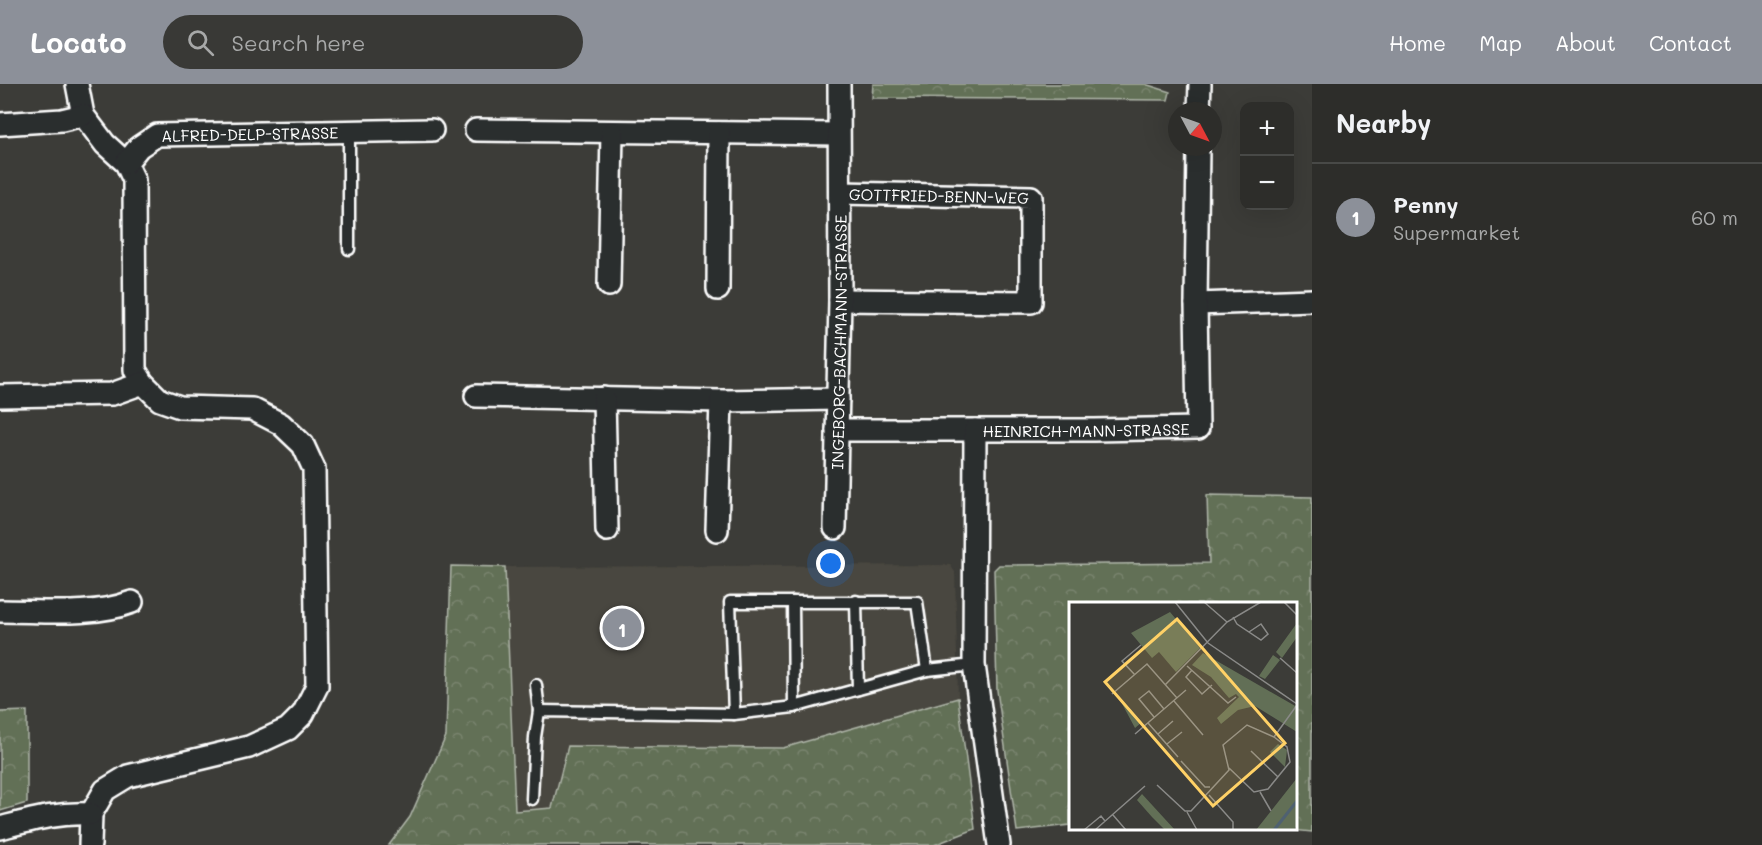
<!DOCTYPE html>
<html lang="en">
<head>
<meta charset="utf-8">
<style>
	body { margin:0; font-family:Mali,sans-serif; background:#393936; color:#f1f3f6 }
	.controls { position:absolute; right:18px; top:18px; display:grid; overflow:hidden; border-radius:12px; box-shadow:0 6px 24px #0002 }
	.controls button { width:54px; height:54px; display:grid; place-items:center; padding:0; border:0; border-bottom:2px solid #484947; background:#2d2d2a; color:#f1f3f6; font:30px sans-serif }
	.compass { position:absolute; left:1168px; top:18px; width:54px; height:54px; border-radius:50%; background:#2d2d2a; box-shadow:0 6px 24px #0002; rotate:131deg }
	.you { position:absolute; left:831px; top:480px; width:21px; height:21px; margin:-15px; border:4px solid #fff; border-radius:50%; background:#1a73e8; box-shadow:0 0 0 9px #1a73e833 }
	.badge { display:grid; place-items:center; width:39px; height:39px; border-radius:50%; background:#8c9099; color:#fff; font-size:20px; font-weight:700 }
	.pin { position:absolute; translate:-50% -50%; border:3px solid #fff; box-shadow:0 2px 6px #0006 }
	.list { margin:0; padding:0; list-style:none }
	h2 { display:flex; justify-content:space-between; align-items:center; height:78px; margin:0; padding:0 24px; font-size:26px }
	h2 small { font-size:20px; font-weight:400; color:#a7a8a8 }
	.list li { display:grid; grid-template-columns:39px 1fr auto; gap:18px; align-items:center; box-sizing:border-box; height:108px; padding:0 24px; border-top:2px solid #484947 }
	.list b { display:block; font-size:22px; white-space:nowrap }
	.list p { margin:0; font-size:20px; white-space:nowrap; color:#a7a8a8 }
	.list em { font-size:20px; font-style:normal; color:#a7a8a8 }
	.icon { flex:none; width:33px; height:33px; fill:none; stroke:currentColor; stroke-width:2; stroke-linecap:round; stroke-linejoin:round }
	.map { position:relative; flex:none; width:1312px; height:761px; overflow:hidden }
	header { display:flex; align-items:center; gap:36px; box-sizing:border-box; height:84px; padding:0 30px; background:#8c9099; color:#fff }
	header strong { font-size:28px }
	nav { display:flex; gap:33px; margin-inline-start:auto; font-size:21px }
	.search { width:420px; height:54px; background:#393936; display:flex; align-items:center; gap:15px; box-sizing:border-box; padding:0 21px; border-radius:33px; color:#a7a8a8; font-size:22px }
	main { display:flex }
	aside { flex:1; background:#2d2d2a }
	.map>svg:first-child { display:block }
</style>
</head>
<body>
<header>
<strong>Locato</strong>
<div class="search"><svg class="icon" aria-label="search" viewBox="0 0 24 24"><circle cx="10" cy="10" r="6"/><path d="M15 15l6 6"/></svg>Search here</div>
<nav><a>Home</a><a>Map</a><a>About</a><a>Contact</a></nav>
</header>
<main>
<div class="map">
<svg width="1312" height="761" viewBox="0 0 1312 761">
	<defs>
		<pattern id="park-crowns" width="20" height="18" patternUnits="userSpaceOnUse" patternTransform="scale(1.5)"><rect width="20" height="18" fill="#626f56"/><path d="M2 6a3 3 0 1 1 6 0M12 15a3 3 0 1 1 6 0" fill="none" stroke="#7a856f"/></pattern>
	</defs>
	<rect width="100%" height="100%" fill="#3c3c38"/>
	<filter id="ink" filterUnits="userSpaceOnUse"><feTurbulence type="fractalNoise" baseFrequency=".0167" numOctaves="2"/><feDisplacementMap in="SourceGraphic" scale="12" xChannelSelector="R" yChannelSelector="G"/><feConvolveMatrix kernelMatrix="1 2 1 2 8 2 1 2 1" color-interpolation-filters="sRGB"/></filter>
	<g filter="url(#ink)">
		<polygon fill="#49473f" points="950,481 955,488 958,614 783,664 568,662 552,724 515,727 505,483"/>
		<g fill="url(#park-crowns)" stroke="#b0b7aa" stroke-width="1.5">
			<polygon points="873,0 1145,0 1170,8 1168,16 872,14"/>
			<polygon points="1207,411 1312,413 1312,748 1282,745 1296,744 1296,520 1070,520 1070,741 1017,747 997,606 994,486 999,481 1209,479"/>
			<polygon points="451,482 505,483 515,727 552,724 568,662 783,664 958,614 975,745 934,761 389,761 410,733 446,652"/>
			<polygon points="27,627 27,719 0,727 0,628"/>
		</g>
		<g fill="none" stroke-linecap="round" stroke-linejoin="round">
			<g stroke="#fff" stroke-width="15">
				<g id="service">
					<polyline points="349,165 349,46"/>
					<polyline points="856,517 858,605"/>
					<polyline points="793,518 794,623"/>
					<polyline points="536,601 539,627"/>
					<polyline points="734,630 730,518 917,518 927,586"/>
					<polyline points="532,715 535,653 539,627 734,630 794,623 927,586 974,581"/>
				</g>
			</g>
			<g stroke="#fff" stroke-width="26">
				<g id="minor">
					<polyline points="77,0 83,31 105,60 126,79 134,96 135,286 143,299 160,316 180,323 252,325 281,340 303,361 314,385 317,602 303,630 288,645 249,663 128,692 105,706 91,730 90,761"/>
					<polyline points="1199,27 1200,0"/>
					<polyline points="0,40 62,36 83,31"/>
					<polyline points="476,46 838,50"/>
					<path id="s1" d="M126 79 139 63 157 51 432 46"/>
					<path id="s2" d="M840 109 1031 113V218L840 216"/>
					<polyline points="609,201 612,48"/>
					<polyline points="718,205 719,49"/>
					<polyline points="1196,220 1312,216"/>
					<polyline points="0,312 112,310 143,299"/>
					<polyline points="476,312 721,317 838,315"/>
					<polyline points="604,314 607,446"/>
					<path id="s3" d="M837 346H1094L1198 344 1196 220 1198 63"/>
					<polyline points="975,346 974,581 999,761"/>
					<path id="s4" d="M835 444 840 216 839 0"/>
					<polyline points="717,446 721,317"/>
					<path d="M0 527C42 527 92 533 132 518"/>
					<path d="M0 744C31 736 58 728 91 730"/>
				</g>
			</g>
			<use href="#service" stroke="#2a2d2e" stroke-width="10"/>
			<use href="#minor" stroke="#2a2d2e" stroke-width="21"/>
		</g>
	</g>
	<g text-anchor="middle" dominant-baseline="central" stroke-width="6" stroke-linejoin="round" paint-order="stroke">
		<g font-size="16" fill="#fff" stroke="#2a2d2e">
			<text stroke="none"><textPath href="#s1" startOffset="135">ALFRED-DELP-STRASSE</textPath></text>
			<text stroke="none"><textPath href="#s2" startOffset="99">GOTTFRIED-BENN-WEG</textPath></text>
			<text stroke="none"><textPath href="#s4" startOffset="186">INGEBORG-BACHMANN-STRASSE</textPath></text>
			<text stroke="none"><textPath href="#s3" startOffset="249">HEINRICH-MANN-STRASSE</textPath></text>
		</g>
	</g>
	<g transform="translate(1069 518)">
		<rect width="228" height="228" fill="#3c3c38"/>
		<path d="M228 21V35L213 56 207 50ZM204 53 211 58 196 77 190 74Z" fill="#626f56"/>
		<path d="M73 192 106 228H96L83 215 68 198Z" fill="#626f56"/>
		<path d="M101 10 131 46 107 70 90 50 83 56 62 31ZM134 51 228 105V130L186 104 169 108 152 122 148 116 170 95 167 92 160 96 142 75 123 63ZM48 93 73 120 66 126 50 96ZM209 142 218 148 216 165 201 150ZM228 176V223L225 228H187Z" fill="#626f56"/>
		<path fill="none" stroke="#4f6171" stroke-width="3" d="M205 228 228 199"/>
		<path fill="none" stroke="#8a8a88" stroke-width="1.5" d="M106 0 139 41 228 102M135 0 158 20M215 0 228 13M164 15 168 22 192 38 199 32 192 22 180 30M211 56 228 71M118 64 159 101 167 95M123 68 117 75 133 92 143 83M66 73 53 59 72 43M96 83 158 20 192 0M43 92 78 62 108 96M105 99 134 133M85 115 70 97 80 89 95 107M79 121 109 155M66 132 117 88M89 132 104 119M98 142 113 130M182 149 209 175M112 159 136 185H141M160 166 185 190 199 187 221 160 218 145 205 135M88 183 116 209H122L160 168 154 143 178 123 205 135 228 103M191 190 202 209M140 193 164 220V228M118 210 128 228M44 213 57 228M15 228 32 214 36 219M26 228 76 184"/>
		<path fill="#ffd166" fill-opacity="0.15" stroke="#ffd166" stroke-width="3" d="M108 17 216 141 144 204 36 80Z"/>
		<rect width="228" height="228" fill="none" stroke="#fff" stroke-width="3"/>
	</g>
</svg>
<div class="controls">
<button>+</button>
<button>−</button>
</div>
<svg class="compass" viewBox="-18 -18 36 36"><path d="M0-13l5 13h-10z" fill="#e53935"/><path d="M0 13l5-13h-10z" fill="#a7a8a8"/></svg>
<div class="you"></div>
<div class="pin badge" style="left:622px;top:544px">1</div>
</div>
<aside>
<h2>Nearby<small></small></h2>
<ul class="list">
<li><span class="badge">1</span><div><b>Penny</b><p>Supermarket</p></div><em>60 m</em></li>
</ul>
</aside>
</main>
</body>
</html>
